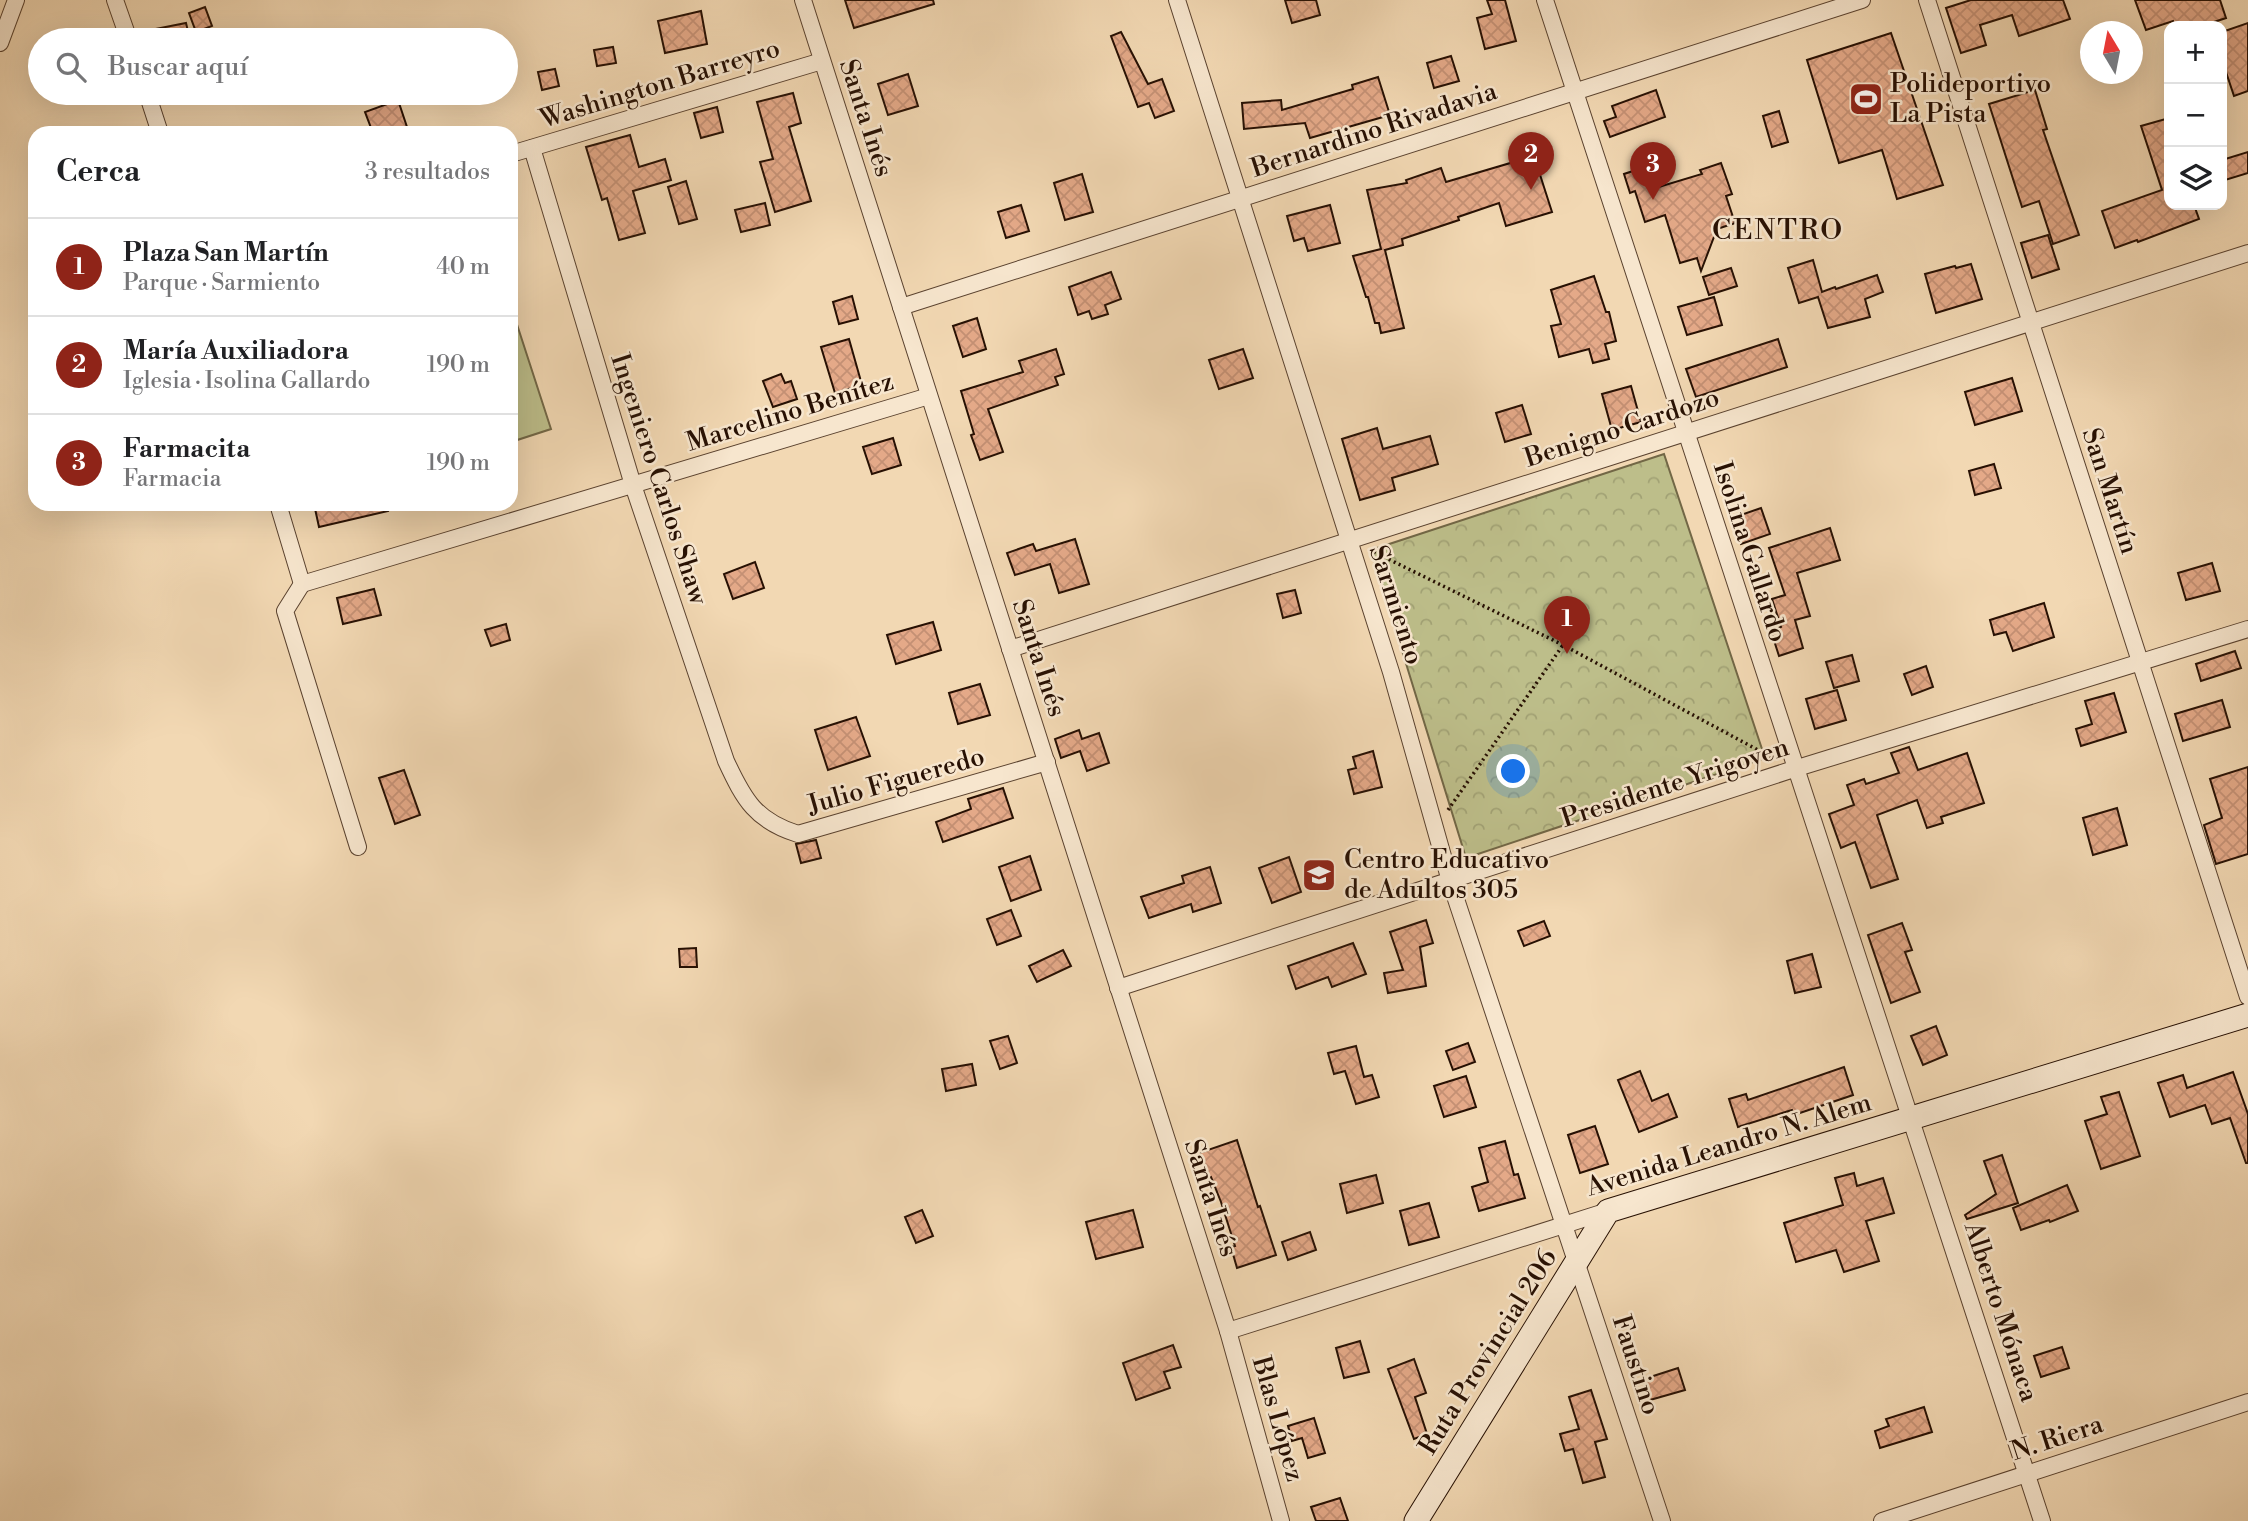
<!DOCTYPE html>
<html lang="es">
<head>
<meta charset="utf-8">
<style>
	body { margin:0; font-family:"Libre Bodoni",serif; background:#f6f6f6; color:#202124 }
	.controls { position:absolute; right:21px; top:21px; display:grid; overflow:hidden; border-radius:14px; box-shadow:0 7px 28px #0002 }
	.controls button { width:63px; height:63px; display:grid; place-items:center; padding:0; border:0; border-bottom:2px solid #e0e0e0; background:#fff; color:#202124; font:35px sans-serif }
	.compass { position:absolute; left:2080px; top:21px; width:63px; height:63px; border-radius:50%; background:#fff; box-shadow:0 7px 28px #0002; rotate:350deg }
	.you { position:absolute; left:1514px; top:772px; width:24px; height:24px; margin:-18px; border:5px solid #fff; border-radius:50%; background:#1a73e8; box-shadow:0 0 0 10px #1a73e833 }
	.badge { display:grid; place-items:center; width:46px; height:46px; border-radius:50%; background:#8f2418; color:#fff; font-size:23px; font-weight:700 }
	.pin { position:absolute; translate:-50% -58px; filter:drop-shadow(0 2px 4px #0008) }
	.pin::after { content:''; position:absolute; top:37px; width:24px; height:21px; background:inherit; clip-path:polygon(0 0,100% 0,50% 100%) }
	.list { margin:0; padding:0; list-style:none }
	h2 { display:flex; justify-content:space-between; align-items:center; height:91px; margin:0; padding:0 28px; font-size:30px }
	h2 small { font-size:23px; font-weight:400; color:#757577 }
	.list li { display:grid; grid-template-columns:46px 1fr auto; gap:21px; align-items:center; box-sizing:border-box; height:98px; padding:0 28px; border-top:2px solid #e0e0e0 }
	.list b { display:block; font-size:26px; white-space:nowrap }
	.list p { margin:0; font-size:23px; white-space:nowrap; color:#757577 }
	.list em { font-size:23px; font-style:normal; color:#757577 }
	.icon { flex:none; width:38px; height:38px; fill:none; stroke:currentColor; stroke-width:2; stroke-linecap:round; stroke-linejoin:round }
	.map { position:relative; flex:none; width:2248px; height:1521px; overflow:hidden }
	.search { position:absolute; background:#fff; box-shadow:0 7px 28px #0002; left:28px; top:28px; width:490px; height:77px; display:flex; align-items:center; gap:18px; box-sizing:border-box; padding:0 24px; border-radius:38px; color:#757577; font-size:26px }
	.panel { position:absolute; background:#fff; box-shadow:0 7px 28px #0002; left:28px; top:126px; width:490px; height:385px; border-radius:21px }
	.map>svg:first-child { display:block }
</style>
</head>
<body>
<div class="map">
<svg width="2248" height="1521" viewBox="0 0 2248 1521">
	<defs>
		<pattern id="forest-crowns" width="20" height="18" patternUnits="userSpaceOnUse" patternTransform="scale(1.75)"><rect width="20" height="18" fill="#bdbe8a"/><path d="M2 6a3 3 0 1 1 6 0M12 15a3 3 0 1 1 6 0" fill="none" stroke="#a2a275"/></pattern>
		<pattern id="building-cross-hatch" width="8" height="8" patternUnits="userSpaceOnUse" patternTransform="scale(1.75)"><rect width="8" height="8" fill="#e4a988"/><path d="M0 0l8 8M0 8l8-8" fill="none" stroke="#c49074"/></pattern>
	</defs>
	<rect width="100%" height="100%" fill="#f2d8b3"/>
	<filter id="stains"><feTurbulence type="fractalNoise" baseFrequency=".00286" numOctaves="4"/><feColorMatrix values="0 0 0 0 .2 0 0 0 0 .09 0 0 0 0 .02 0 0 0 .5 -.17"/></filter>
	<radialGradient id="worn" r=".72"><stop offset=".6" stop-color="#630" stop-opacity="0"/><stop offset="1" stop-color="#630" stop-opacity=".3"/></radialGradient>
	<polygon fill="url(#forest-crowns)" stroke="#726746" stroke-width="2" points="1664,454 1765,758 1466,858 1371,550"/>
	<polygon fill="#bdbe8a" stroke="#726746" stroke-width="2" points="511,306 551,429 511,442"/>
	<g fill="url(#building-cross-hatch)" stroke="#271003" stroke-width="2">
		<polygon points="845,0 933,0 934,4 854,28"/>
		<polygon points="1285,0 1316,0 1320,15 1292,23"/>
		<polygon points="1487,0 1505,0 1516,41 1485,49 1477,18 1492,14"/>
		<polygon points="1971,0 2063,0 2070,19 2019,36 2012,15 1980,25 1986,45 1961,53 1946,8"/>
		<polygon points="2135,0 2220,0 2226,18 2202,26 2174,26 2173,21 2146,30"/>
		<polygon points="205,7 212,26 196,32 189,13"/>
		<polygon points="701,11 707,44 665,53 658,21"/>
		<polygon points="186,23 190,40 140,40 140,32"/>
		<polygon points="2248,23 2248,91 2234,96 2222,60 2222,32"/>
		<polygon points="1121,32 1148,84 1162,79 1174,111 1155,118 1149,103 1138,107 1111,36"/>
		<polygon points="1891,33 1943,185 1897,199 1882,150 1839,163 1807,60"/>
		<polygon points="613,47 616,63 597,66 594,50"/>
		<polygon points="1451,56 1459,81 1434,88 1427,63"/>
		<polygon points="555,69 559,86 542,90 538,72"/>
		<polygon points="908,74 918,106 888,115 878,84"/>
		<polygon points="1378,77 1390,115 1310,138 1305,123 1244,129 1242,103 1281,100 1282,110 1353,89 1352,85"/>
		<polygon points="1656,90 1665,117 1610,137 1604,121 1616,117 1612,106"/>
		<polygon points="2035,90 2047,129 2043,130 2079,235 2053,244 2039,201 2022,207 1989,104"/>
		<polygon points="793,93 801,123 789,127 811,201 775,212 760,162 773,159 757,102"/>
		<polygon points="398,100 409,133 373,133 365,112"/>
		<polygon points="717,107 723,132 701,138 694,113"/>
		<polygon points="1779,111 1788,142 1772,147 1763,116"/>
		<polygon points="2169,118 2169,205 2194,205 2199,219 2138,242 2137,240 2115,248 2102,211 2162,190 2141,126"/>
		<polygon points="630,135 639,167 665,159 671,180 633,191 645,233 619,240 607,198 602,200 586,147"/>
		<polygon points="2248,152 2248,173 2222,181 2222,160"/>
		<polygon points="1534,156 1552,212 1506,226 1499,203 1458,217 1459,220 1402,239 1403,245 1385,250 1404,328 1381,333 1379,323 1375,323 1368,297 1366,297 1353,256 1381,249 1367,190 1407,183 1406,180 1441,168 1446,182"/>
		<polygon points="1721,163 1732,194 1726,196 1735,223 1717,229 1701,271 1697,258 1680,263 1665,215 1645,222 1635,191 1630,193 1624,174 1645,167 1652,189 1702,174 1700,170"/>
		<polygon points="1082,174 1093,212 1065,220 1054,183"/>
		<polygon points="686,181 697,219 679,224 668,187"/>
		<polygon points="765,203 770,225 741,232 735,210"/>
		<polygon points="1021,205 1029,231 1006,238 998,212"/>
		<polygon points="1330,205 1340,243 1308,251 1304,238 1294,241 1287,216"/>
		<polygon points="2048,235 2059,269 2032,278 2021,243"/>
		<polygon points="1813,260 1822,292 1835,287 1836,289 1877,275 1883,292 1865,299 1870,317 1828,328 1818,297 1799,303 1788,268"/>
		<polygon points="1971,264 1982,299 1936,313 1925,274 1955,266 1956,268"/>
		<polygon points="1731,268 1737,286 1709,295 1703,277"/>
		<polygon points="1111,272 1121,299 1105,305 1108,314 1092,319 1089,311 1078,315 1069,287"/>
		<polygon points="1594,276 1606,312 1609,312 1616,341 1605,344 1609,359 1593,363 1589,349 1559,357 1551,326 1561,324 1551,290"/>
		<polygon points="852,296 858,319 839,324 833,302"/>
		<polygon points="1714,297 1722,325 1687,335 1678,307"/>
		<polygon points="977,318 986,349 963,357 953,326"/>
		<polygon points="849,339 862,385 835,393 821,347"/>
		<polygon points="1778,339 1787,367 1696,397 1686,369"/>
		<polygon points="1056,349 1064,374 1055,377 1058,385 988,409 1003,452 980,460 971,435 974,434 961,391 1023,372 1019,361"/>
		<polygon points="1243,349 1253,378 1219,389 1209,360"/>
		<polygon points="781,374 785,383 791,381 797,399 773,407 763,381"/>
		<polygon points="2012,378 2022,411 1975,425 1965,392"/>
		<polygon points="1631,386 1641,422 1612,430 1602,394"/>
		<polygon points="1522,405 1531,434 1505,442 1496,413"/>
		<polygon points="1377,428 1383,449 1430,436 1438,464 1392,478 1395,490 1360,500 1342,439"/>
		<polygon points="893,438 901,465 872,474 863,447"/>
		<polygon points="1994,464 2001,488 1975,495 1969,471"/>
		<polygon points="314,504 387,504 388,511 319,527"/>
		<polygon points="1761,508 1770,534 1741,544 1732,518"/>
		<polygon points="1830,528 1840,560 1797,573 1810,616 1795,620 1803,648 1779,656 1771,631 1781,627 1772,599 1785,595 1769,548"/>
		<polygon points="1075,539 1089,584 1059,593 1050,564 1015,575 1007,553 1033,544 1036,551"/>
		<polygon points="755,562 764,588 733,599 724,574"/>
		<polygon points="2212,563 2220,591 2186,600 2178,573"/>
		<polygon points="374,589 381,615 343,624 337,598"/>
		<polygon points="1295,590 1301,613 1283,618 1277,594"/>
		<polygon points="2044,603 2054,637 2013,651 2006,632 1994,635 1990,620"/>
		<polygon points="933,622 941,650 896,664 887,635"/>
		<polygon points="506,624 510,640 491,646 485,630"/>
		<polygon points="2235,651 2241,668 2201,681 2196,664"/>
		<polygon points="1852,655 1859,681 1834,688 1826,662"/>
		<polygon points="1926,666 1933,687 1912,695 1904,674"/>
		<polygon points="980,684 990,715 958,724 949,693"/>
		<polygon points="1837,690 1846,720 1815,729 1806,699"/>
		<polygon points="2114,693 2126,732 2081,746 2076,729 2092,724 2085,701"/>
		<polygon points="2222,700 2230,727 2183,741 2175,714"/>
		<polygon points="856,717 870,756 828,770 815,730"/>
		<polygon points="1079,730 1082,739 1099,733 1109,763 1087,771 1080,751 1061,758 1055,739"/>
		<polygon points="1909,747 1918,770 1967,753 1984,803 1941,817 1943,823 1927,828 1917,800 1877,815 1898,879 1871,888 1855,842 1841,848 1829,814 1854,805 1847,785 1864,779 1866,784 1899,773 1891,753"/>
		<polygon points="1373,751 1382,787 1354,794 1348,770 1356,768 1353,757"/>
		<polygon points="2248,767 2248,854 2216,864 2204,825 2222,818 2210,779"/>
		<polygon points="404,770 420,815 395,824 379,778"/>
		<polygon points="1003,788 1013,818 943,842 936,822 971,809 968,799"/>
		<polygon points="2117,808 2127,845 2093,855 2083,818"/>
		<polygon points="816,840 821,858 801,863 796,844"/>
		<polygon points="1030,856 1041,890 1011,901 999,867"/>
		<polygon points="1289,857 1301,892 1272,903 1259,868"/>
		<polygon points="1210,867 1221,903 1193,912 1191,904 1149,918 1141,897 1184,883 1182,876"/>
		<polygon points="1011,910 1021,936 997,945 987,919"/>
		<polygon points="1426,920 1433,943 1420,947 1426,986 1388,993 1384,973 1403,970 1390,932"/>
		<polygon points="1544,921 1550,936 1524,946 1518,931"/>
		<polygon points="1902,923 1912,950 1905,952 1920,992 1891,1003 1868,935"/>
		<polygon points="1353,943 1366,974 1332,987 1328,977 1296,989 1288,966"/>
		<polygon points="696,948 697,967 680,967 679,949"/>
		<polygon points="1063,950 1071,966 1037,982 1029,966"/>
		<polygon points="1812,954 1821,987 1795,993 1787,961"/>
		<polygon points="1936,1026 1947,1055 1923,1065 1911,1036"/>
		<polygon points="1008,1036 1017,1063 1000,1069 990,1041"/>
		<polygon points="1468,1043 1475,1062 1453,1070 1446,1051"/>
		<polygon points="1356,1046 1364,1077 1372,1075 1379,1097 1356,1104 1345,1071 1334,1074 1328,1053"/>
		<polygon points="972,1064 976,1085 946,1091 942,1069"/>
		<polygon points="1844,1067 1853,1095 1794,1115 1792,1110 1738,1127 1729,1099 1746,1094 1748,1100"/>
		<polygon points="1640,1071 1652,1101 1668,1094 1677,1117 1639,1132 1618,1080"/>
		<polygon points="2233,1072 2248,1114 2248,1163 2246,1163 2230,1118 2212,1124 2205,1105 2170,1117 2158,1083 2183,1075 2187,1088"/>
		<polygon points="1466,1076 1476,1107 1444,1117 1434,1086"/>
		<polygon points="2119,1092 2140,1156 2101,1169 2085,1121 2107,1114 2101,1097"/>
		<polygon points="1595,1126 1608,1164 1580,1173 1568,1135"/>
		<polygon points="1237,1140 1258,1207 1260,1206 1276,1255 1237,1268 1231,1247 1235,1246 1221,1202 1211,1177 1208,1178 1199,1153"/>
		<polygon points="1505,1141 1514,1175 1518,1174 1525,1198 1479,1211 1472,1187 1488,1182 1479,1148"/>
		<polygon points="2002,1155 2018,1203 1967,1219 1965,1215 1996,1194 1984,1161"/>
		<polygon points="1854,1173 1857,1186 1883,1178 1894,1213 1866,1221 1879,1261 1844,1272 1836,1250 1796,1262 1784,1223 1843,1205 1835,1178"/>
		<polygon points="1376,1175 1383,1203 1347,1213 1340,1184"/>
		<polygon points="2067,1185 2078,1211 2050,1222 2049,1220 2021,1230 2013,1208"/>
		<polygon points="1429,1203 1439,1237 1409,1245 1400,1211"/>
		<polygon points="922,1210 933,1236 916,1243 905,1217"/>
		<polygon points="1133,1210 1143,1247 1096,1259 1086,1222"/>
		<polygon points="1310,1232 1316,1250 1288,1260 1282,1242"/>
		<polygon points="1360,1341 1369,1372 1344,1378 1336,1348"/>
		<polygon points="1173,1345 1181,1367 1164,1372 1170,1388 1136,1400 1123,1363"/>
		<polygon points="2062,1347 2069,1368 2041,1377 2034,1356"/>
		<polygon points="1414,1359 1426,1393 1415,1397 1427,1434 1414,1439 1388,1369"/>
		<polygon points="1678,1368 1685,1390 1650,1400 1644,1379"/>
		<polygon points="1591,1390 1607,1439 1595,1442 1605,1477 1583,1483 1573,1449 1565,1451 1560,1434 1579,1429 1569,1397"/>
		<polygon points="1924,1407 1932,1432 1880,1448 1875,1431 1889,1426 1886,1419"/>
		<polygon points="1314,1418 1325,1453 1308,1458 1302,1438 1292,1441 1288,1426"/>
		<polygon points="1340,1498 1348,1521 1316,1521 1311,1507"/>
	</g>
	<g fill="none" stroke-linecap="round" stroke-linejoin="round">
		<g stroke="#5a422f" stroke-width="18">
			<g id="minor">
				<polyline points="115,0 129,40"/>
				<polyline points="803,0 1228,1331 1281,1521"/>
				<polyline points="1177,0 1391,672 1450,881 1662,1521"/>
				<path d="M1545 0C1707 508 1879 1013 2042 1521"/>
				<polyline points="1927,0 2248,997"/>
				<polyline points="0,43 16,0"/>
				<polyline points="147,93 160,133"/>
				<path d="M532 148 633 485 726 761C744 800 756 821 798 834L1047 762"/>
				<polyline points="511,154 822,61"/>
				<polyline points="901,307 1862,0"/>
				<polyline points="278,504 302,584"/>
				<polyline points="302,584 929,396"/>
				<polyline points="302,584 285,611 358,847"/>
				<polyline points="1010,649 2248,253"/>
				<polyline points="1118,988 1794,769 2248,629"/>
				<polyline points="1228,1331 1608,1211"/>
				<polyline points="1882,1521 2248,1402"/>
			</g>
		</g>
		<g stroke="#271003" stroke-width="25">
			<polyline id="secondary" points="1416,1521 1608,1211 2248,1015"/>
		</g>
		<g stroke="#271003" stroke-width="3.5" stroke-dasharray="2 3.5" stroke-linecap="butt">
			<polyline points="1374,552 1563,645 1771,757"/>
			<polyline points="1448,810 1563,645"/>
		</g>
		<use href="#minor" stroke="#f7e6ce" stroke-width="16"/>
		<use href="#secondary" stroke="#f7e6ce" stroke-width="23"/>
	</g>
	<defs>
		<g id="stadium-square" transform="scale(1.75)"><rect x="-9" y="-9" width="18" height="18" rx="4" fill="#8f2418" stroke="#f7e6ce"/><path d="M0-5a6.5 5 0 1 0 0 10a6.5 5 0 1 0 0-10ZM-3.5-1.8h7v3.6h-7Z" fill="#fff"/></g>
		<g id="school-square" transform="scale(1.75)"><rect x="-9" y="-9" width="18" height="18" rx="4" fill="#8f2418" stroke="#f7e6ce"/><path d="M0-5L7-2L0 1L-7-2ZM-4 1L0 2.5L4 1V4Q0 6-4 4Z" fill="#fff"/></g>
	</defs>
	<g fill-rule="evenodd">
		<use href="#stadium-square" x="1866" y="99"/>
		<use href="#school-square" x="1319" y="875"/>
	</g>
	<g text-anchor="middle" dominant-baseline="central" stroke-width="5" stroke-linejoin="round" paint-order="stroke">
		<g font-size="26" fill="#271003" stroke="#f7e6ce">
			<text transform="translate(660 84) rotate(-17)">Washington Barreyro</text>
			<text transform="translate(866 118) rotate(72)">Santa Inés</text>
			<text transform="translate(1374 130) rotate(-18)">Bernardino Rivadavia</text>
			<text transform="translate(790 412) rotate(-17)">Marcelino Benítez</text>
			<text transform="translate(1622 428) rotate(-18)">Benigno Cardozo</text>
			<text transform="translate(659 479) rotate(72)">Ingeniero Carlos Shaw</text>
			<text transform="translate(2110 491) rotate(72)">San Martín</text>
			<text transform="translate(1750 552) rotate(72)">Isolina Gallardo</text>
			<text transform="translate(1396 605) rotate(72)">Sarmiento</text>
			<text transform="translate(1039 658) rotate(72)">Santa Inés</text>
			<text transform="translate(896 781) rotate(-16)">Julio Figueredo</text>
			<text transform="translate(1675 783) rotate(-18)">Presidente Yrigoyen</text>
			<text transform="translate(1729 1145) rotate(-17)">Avenida Leandro N. Alem</text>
			<text transform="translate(1211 1198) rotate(72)">Santa Inés</text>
			<text transform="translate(2001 1312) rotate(72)">Alberto Mónaca</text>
			<text transform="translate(1488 1352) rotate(-58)">Ruta Provincial 206</text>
			<text transform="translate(1636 1365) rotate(72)">Faustino</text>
			<text transform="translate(1278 1419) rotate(74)">Blas López</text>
			<text transform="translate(2057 1438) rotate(-18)">N. Riera</text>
		</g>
		<g font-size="26" fill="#271003" stroke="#f7e6ce" text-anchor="start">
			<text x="1890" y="84">Polideportivo<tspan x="1890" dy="30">La Pista</tspan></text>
			<text x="1344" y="860">Centro Educativo<tspan x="1344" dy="30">de Adultos 305</tspan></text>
		</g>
		<g font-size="28" letter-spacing="2" fill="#271003" stroke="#f7e6ce">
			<text x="1778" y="230">CENTRO</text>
		</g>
	</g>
	<rect width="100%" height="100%" filter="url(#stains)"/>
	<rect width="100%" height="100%" fill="url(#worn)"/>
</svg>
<div class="controls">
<button>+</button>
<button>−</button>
<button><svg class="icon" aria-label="layers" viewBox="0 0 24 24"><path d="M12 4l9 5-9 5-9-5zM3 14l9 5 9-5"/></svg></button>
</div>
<svg class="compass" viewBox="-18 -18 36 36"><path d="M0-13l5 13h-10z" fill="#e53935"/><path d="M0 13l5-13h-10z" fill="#757577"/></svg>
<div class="you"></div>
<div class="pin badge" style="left:1567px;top:654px">1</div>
<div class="pin badge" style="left:1531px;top:190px">2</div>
<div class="pin badge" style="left:1653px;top:200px">3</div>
<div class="search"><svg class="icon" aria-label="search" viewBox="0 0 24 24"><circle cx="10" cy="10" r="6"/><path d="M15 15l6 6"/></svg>Buscar aquí</div>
<section class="panel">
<h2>Cerca<small>3 resultados</small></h2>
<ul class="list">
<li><span class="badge">1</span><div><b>Plaza San Martín</b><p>Parque · Sarmiento</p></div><em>40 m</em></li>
<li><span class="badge">2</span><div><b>María Auxiliadora</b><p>Iglesia · Isolina Gallardo</p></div><em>190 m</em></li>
<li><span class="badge">3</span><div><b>Farmacita</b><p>Farmacia</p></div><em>190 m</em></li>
</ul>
</section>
</div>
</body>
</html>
